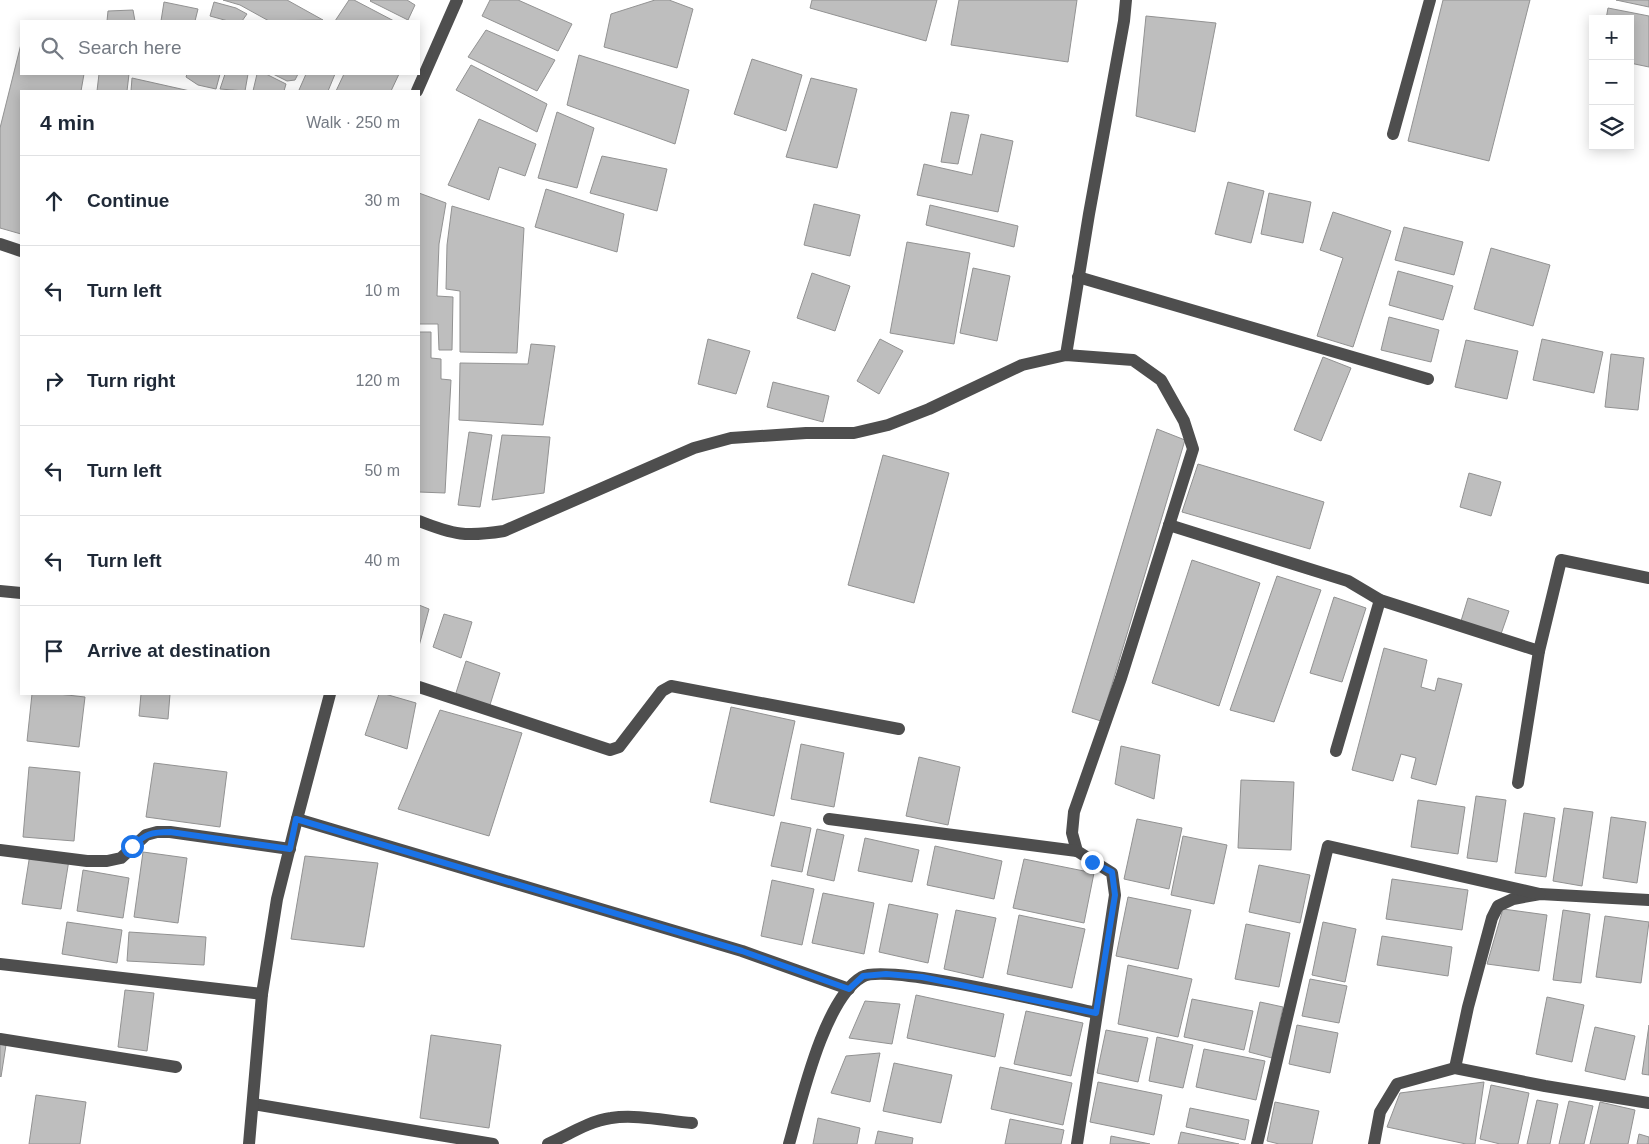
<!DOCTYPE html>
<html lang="en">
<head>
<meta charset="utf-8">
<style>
	body { margin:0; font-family:Helvetica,sans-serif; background:#f6f6f7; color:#1f2937 }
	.controls { position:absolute; right:15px; top:15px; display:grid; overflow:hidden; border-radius:0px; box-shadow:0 2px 12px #0003 }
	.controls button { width:45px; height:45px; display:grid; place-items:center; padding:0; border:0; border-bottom:1px solid #e0e1e3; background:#fff; color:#1f2937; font:25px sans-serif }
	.stop { position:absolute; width:15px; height:15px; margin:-11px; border:4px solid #1a73e8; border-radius:50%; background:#fff }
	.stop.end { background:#1a73e8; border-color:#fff; box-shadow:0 1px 5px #0008 }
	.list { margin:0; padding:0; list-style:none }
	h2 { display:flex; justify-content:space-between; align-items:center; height:65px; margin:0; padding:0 20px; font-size:21px }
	h2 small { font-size:16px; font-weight:400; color:#747a83 }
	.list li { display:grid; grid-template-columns:32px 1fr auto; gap:15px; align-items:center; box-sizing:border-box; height:90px; padding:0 20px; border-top:1px solid #e0e1e3 }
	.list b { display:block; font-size:19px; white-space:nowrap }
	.list em { font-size:16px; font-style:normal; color:#747a83 }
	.icon { flex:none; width:28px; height:28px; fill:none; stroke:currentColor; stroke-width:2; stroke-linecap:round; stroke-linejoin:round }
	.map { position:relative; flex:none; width:1649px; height:1144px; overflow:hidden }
	.search { position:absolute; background:#fff; box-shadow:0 2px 12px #0003; left:20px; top:20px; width:400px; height:55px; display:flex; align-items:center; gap:12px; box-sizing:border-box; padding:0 18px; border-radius:0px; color:#747a83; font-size:19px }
	.panel { position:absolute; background:#fff; box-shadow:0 2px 12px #0003; left:20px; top:90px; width:400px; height:605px; border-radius:0px }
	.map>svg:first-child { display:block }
</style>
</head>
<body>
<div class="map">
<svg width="1649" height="1144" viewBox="0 0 1649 1144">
	<rect width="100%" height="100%" fill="#fff"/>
	<g fill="#bebebe" stroke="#929292">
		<polygon points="223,0 287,0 323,20 269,21 240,5"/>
		<polygon points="349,0 354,0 394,21 335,21"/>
		<polygon points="371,0 407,0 415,5 408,20 370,1"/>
		<polygon points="490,0 518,0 572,24 558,51 482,16"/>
		<polygon points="655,0 669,0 693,9 677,68 604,47 611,14"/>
		<polygon points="812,0 937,0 926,41 810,8"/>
		<polygon points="959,0 1077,0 1068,62 951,45"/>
		<polygon points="1443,0 1530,0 1489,161 1408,141"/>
		<polygon points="1616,0 1649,0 1649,7"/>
		<polygon points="164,2 198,9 195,21 161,21"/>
		<polygon points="214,2 236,8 247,14 242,21 228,21 210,16"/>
		<polygon points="1608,8 1649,16 1649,67 1630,63 1630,19 1606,19"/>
		<polygon points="133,10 135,21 107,21 108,11"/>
		<polygon points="1146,16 1216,23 1195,132 1136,116"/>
		<polygon points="486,30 555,60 537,91 468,57"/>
		<polygon points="21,44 21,74 84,74 81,91 21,91 21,234 0,228 0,128"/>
		<polygon points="579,55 689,90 675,144 567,105"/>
		<polygon points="752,59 802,75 786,131 734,114"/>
		<polygon points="471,65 547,104 537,132 456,90"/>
		<polygon points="99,74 129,74 127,91 97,91"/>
		<polygon points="187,74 220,74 216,89 198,85 186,77"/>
		<polygon points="225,74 248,74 245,91 220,89"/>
		<polygon points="257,74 266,74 286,84 284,91 253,91"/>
		<polygon points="273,74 298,74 295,80 287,81"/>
		<polygon points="306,74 335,74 328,91 301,91 299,90"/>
		<polygon points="344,74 399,74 391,91 336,91"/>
		<polygon points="132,78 190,91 131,91"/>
		<polygon points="811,78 857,89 837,168 786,157"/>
		<polygon points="557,112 594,128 577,188 538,178"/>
		<polygon points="951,112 969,115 958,164 941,162"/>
		<polygon points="479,119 536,144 525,176 499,167 489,200 448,185"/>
		<polygon points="981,134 1013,141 998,212 917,195 924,164 972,175"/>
		<polygon points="602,156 667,169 657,211 590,193"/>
		<polygon points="1228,182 1264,191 1251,243 1215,234"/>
		<polygon points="546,189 624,214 617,252 535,227"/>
		<polygon points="419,193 446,203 439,244 437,296 453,297 452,350 439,350 438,324 419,324"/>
		<polygon points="1269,193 1311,202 1303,243 1261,234"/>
		<polygon points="814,204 860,215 850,256 804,245"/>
		<polygon points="930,205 1018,226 1014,247 926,225"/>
		<polygon points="452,206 524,228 517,353 460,352 460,291 446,289 447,245"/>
		<polygon points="1333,212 1391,231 1353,347 1317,336 1343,258 1320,250"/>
		<polygon points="1404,227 1463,242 1454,275 1395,260"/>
		<polygon points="907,242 970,253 954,344 890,333"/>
		<polygon points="1491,248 1550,265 1533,326 1474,309"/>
		<polygon points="973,268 1010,276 997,341 960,333"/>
		<polygon points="1398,271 1453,286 1443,320 1389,305"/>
		<polygon points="812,273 850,286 835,331 797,318"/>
		<polygon points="1389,317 1439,330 1431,362 1381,350"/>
		<polygon points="419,332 431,332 431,358 441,359 441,379 451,380 445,493 419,492"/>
		<polygon points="708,339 750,351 736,394 698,384"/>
		<polygon points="880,339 903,351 879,394 857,381"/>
		<polygon points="1542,339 1603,352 1594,393 1533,380"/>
		<polygon points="1466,340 1518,351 1507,399 1455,387"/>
		<polygon points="531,344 555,346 543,425 459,420 460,363 528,364"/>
		<polygon points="1611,354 1644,358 1638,410 1605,407"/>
		<polygon points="1323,357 1351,368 1321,441 1294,430"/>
		<polygon points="773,382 829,396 823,422 767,407"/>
		<polygon points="1157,429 1185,440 1101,721 1072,712"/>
		<polygon points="469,432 492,435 480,507 458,505"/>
		<polygon points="502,435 550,437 544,493 492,500"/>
		<polygon points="883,455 949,473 914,603 848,585"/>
		<polygon points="1198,464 1324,502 1310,549 1182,512"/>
		<polygon points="1469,473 1501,482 1491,516 1460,507"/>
		<polygon points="1192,560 1260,583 1219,706 1152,683"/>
		<polygon points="1277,576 1321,590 1274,722 1230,710"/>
		<polygon points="1334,597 1366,608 1342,682 1310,673"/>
		<polygon points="1468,598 1509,611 1501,634 1461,621"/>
		<polygon points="419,605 429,609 419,646"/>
		<polygon points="444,614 472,622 461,658 433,647"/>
		<polygon points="1384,648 1427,660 1421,687 1435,691 1438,678 1462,684 1436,785 1411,778 1416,758 1401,754 1393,781 1352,770"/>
		<polygon points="466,661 500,673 489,708 455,696"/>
		<polygon points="32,694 58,694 85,697 79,747 27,741"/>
		<polygon points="141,694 170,694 168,719 139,716"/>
		<polygon points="379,694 385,694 416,703 407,749 365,735"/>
		<polygon points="731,707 795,721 774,816 710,802"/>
		<polygon points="440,710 522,733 489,836 398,809"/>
		<polygon points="801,744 844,753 834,807 791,799"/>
		<polygon points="1121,746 1160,755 1154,799 1115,784"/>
		<polygon points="919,757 960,767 948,825 906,816"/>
		<polygon points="154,763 227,772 220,827 146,817"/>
		<polygon points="29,767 80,772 74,841 23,837"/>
		<polygon points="1241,780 1294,782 1291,850 1238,848"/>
		<polygon points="1476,796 1506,800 1497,862 1467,858"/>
		<polygon points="1418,800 1465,807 1458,854 1411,847"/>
		<polygon points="1564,808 1593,812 1582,886 1553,881"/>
		<polygon points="1524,813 1555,818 1546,877 1515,873"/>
		<polygon points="1611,817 1646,822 1637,883 1603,878"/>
		<polygon points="1137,819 1182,828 1169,889 1124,879"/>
		<polygon points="781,822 811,828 802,872 771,866"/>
		<polygon points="817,829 844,835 834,881 807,875"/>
		<polygon points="1183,836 1227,845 1214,904 1171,895"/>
		<polygon points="865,838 919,850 912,882 858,871"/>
		<polygon points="935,846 1002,861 994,899 927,885"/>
		<polygon points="143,852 187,858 178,923 134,917"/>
		<polygon points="30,854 69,860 61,909 22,904"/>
		<polygon points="305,856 378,863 364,947 291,939"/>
		<polygon points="1024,859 1094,873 1084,923 1013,908"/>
		<polygon points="1259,865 1310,875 1300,923 1249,912"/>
		<polygon points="83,870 129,878 123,918 77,911"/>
		<polygon points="1392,879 1468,890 1462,930 1386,919"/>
		<polygon points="772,880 814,889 802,945 761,936"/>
		<polygon points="823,893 874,903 864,954 812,943"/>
		<polygon points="1128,897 1191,910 1178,969 1116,956"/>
		<polygon points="889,904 938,914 928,963 879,952"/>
		<polygon points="1503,909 1547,915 1539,971 1487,964"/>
		<polygon points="956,910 996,918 983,978 944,969"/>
		<polygon points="1563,910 1590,914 1581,983 1553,980"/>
		<polygon points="1019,915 1085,929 1072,988 1007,974"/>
		<polygon points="1605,916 1649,922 1641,983 1596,977"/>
		<polygon points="67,922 122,930 117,963 62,954"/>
		<polygon points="1323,922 1356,929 1345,982 1312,975"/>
		<polygon points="1246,924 1290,933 1279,987 1235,979"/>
		<polygon points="129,932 206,937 204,965 127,961"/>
		<polygon points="1382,936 1452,947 1448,976 1377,965"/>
		<polygon points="1128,965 1192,979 1178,1037 1118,1024"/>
		<polygon points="1310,979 1347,986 1339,1023 1302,1016"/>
		<polygon points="125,990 154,993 147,1051 118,1047"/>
		<polygon points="916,995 1004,1014 995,1057 907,1038"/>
		<polygon points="1547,997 1584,1005 1572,1062 1536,1054"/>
		<polygon points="1192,999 1253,1011 1244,1050 1184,1037"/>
		<polygon points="865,1001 900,1004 892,1044 849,1038"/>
		<polygon points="1260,1002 1283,1007 1272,1058 1249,1052"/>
		<polygon points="1026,1011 1083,1023 1071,1076 1014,1064"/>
		<polygon points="1297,1025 1338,1033 1330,1073 1289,1064"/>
		<polygon points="1649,1025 1649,1075 1642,1074"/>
		<polygon points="1595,1027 1635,1036 1625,1080 1585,1071"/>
		<polygon points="1106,1030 1148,1038 1138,1082 1097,1073"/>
		<polygon points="431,1035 501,1045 489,1128 420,1118"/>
		<polygon points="1157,1037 1193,1045 1183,1088 1149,1081"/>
		<polygon points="0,1044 6,1045 1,1077 0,1076"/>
		<polygon points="1204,1049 1265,1061 1256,1100 1196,1087"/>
		<polygon points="880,1053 870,1102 831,1093 846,1056"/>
		<polygon points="894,1063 952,1075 941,1123 883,1111"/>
		<polygon points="1000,1067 1072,1083 1063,1125 991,1109"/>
		<polygon points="1098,1082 1162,1095 1154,1135 1090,1122"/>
		<polygon points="1484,1082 1475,1144 1466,1144 1387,1127 1400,1093"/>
		<polygon points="1491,1085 1529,1093 1518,1144 1500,1144 1480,1139"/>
		<polygon points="36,1095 86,1102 80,1144 29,1144"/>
		<polygon points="1537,1100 1558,1104 1550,1144 1527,1144"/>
		<polygon points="1569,1101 1593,1106 1584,1144 1559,1144"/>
		<polygon points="1275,1102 1319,1111 1312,1144 1279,1144 1267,1141"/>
		<polygon points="1600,1102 1635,1110 1628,1144 1590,1144"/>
		<polygon points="1190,1108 1249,1120 1245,1140 1186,1127"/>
		<polygon points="818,1118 860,1128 857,1144 813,1144"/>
		<polygon points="1010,1119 1064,1130 1061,1144 1005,1144"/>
		<polygon points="878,1131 913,1138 912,1144 875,1144"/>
		<polygon points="1181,1132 1239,1144 1178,1144"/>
		<polygon points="1639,1134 1649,1137 1649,1144 1637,1144"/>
		<polygon points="1111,1136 1150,1144 1110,1144"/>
	</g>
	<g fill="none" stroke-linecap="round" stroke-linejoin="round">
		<g stroke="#4e4e4e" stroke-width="12">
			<polyline points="417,91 457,0"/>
			<polyline points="1393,134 1430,0"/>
			<polyline points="0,244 21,251"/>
			<polyline points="1078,277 1428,379"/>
			<polyline points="1066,355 1089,214 1124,21 1126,0"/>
			<path d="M419 521C454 535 466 537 504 531L694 448 731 438 806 433H854L888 425 929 409 1022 365 1066 355 1133 360 1161 380 1184 421 1193 449 1121 678 1074 812 1072 833 1077 851 1112 873 1115 895 1077 1144"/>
			<polyline points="1169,525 1348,581 1380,600 1539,651"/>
			<polyline points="0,591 21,593"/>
			<polyline points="419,687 610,750 619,747 662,691 671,686 899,729"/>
			<polyline points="1336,751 1380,600"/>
			<polyline points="1518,783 1539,651 1561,560 1649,578"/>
			<polyline points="297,819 742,951 849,989"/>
			<polyline points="829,819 1077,851"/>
			<polyline points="0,850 87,861 107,861 121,858 146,835 157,832 170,832 290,849"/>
			<polyline points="0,964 262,994"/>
			<polyline points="0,1039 176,1067"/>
			<polyline points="1455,1068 1468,1007 1492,918 1498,906 1513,899 1540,894 1649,900"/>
			<polyline points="253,1104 493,1144"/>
			<polyline points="249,1144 262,994 277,899 297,819 330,694"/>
			<path d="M548 1144C568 1135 589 1121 611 1118 636 1114 667 1121 692 1123"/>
			<path d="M789 1144C801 1102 824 999 862 977 886 963 1060 1005 1096 1013"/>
			<polyline points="1257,1144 1328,846 1540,894"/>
			<polyline points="1374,1144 1380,1112 1397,1084 1455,1068 1545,1086 1649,1103"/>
		</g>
	</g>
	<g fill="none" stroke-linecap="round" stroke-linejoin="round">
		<path stroke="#1a73e8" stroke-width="6" d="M132 846C146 834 151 832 170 832L290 849 296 819 742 951 849 989 863 976 886 974 922 977 1096 1013 1115 895 1112 872 1092 862"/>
	</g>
</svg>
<div class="controls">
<button>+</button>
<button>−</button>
<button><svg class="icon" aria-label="layers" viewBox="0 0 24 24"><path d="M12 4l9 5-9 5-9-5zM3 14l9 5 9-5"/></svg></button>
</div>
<div class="stop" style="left:132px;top:846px"></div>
<div class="stop end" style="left:1092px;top:862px"></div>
<div class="search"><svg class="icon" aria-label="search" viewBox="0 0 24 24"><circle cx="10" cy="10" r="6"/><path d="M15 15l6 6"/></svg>Search here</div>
<section class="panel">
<h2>4 min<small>Walk · 250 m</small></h2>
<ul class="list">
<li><svg class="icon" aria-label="ahead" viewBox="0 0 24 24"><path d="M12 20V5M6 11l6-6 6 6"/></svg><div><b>Continue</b></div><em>30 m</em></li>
<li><svg class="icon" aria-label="left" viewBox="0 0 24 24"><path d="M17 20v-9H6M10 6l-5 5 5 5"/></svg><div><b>Turn left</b></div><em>10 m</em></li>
<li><svg class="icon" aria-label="right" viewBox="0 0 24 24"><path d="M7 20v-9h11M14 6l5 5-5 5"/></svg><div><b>Turn right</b></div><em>120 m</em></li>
<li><svg class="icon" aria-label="left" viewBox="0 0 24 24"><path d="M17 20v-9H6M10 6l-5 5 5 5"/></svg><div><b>Turn left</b></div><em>50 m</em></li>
<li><svg class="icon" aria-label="left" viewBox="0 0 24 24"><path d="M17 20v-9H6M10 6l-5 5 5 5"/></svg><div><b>Turn left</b></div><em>40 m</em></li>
<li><svg class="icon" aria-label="arrive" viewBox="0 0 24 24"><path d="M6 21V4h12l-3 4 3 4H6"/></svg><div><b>Arrive at destination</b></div></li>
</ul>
</section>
</div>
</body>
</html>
